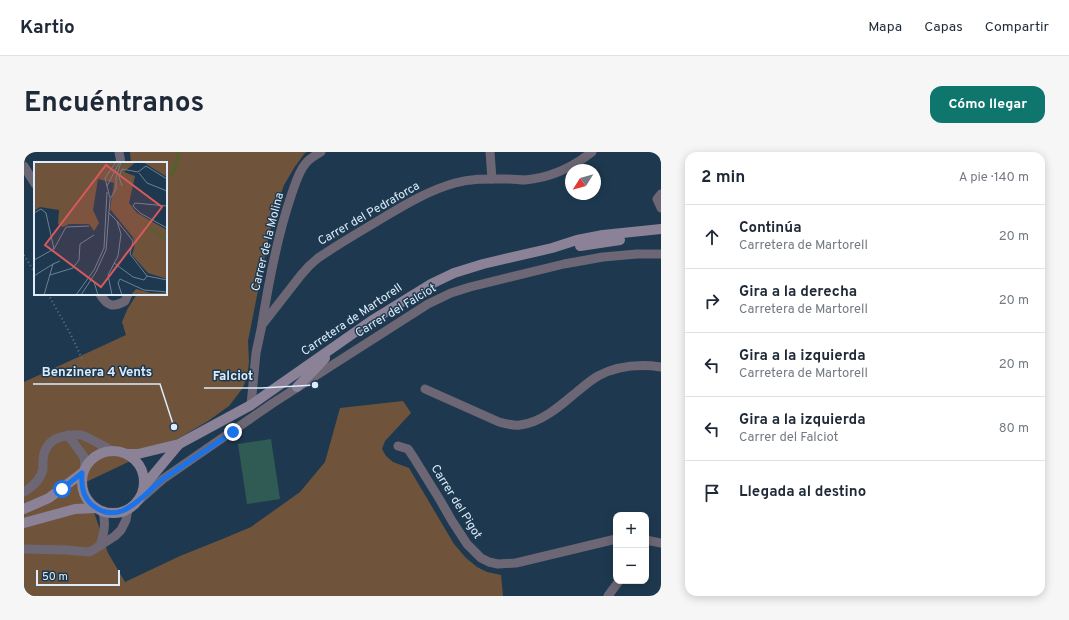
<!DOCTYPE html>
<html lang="es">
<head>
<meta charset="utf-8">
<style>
	body { margin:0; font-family:Overpass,sans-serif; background:#f6f6f7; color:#1f2937 }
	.controls { position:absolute; right:12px; bottom:12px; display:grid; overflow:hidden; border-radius:8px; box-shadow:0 2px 10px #0003 }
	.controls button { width:36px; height:36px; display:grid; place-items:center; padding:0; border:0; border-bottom:1px solid #e0e1e3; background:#fff; color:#1f2937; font:20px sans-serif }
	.compass { position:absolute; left:541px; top:12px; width:36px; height:36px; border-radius:50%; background:#fff; box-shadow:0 2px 10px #0003; rotate:233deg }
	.scale { position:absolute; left:12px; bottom:10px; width:84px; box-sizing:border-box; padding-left:4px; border:2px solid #dcecfa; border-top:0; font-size:11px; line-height:14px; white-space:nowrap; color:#dcecfa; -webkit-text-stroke:3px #1e394f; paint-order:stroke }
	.stop { position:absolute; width:12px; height:12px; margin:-9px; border:3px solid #1a73e8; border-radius:50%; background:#fff }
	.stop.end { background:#1a73e8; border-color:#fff; box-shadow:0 1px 4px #0008 }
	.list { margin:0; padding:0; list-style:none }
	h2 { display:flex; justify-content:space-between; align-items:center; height:52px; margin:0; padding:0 16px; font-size:17px }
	h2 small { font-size:13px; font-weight:400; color:#747a83 }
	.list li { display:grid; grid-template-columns:26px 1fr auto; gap:12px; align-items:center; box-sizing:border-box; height:64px; padding:0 16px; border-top:1px solid #e0e1e3 }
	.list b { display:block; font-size:15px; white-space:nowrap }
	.list p { margin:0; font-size:13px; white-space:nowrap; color:#747a83 }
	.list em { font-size:13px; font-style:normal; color:#747a83 }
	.icon { flex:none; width:22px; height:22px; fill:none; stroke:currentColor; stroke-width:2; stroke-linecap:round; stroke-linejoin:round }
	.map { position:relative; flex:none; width:637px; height:444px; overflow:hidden; border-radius:12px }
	header { display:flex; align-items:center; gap:24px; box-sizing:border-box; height:56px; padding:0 20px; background:#fff; border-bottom:1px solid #e0e1e3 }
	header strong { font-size:19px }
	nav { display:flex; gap:22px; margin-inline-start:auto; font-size:14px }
	.intro { display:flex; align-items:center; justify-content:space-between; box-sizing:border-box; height:96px; padding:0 24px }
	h1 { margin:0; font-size:28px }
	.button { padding:10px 18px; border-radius:12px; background:#0f766e; color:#fff; font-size:14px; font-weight:700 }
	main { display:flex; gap:24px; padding:0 24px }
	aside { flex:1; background:#fff; border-radius:12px; box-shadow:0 2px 10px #0003 }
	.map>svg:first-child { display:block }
</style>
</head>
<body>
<header>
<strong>Kartio</strong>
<nav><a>Mapa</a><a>Capas</a><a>Compartir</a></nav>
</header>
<div class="intro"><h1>Encuéntranos</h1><a class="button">Cómo llegar</a></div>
<main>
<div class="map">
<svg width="637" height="444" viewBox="0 0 637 444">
	<rect width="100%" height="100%" fill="#1e394f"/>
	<polygon fill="#6f543b" points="106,0 283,0 280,2 270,16 260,33 252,56 245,83 224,189 225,210 223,226 218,237 205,254 184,269 157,285 60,331 84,401 101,430 156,404 196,388 227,375 276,340 301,310 316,256 379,249 387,261 361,289 358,297 362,304 369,310 385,316 430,392 442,406 453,415 463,420 477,423 479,444 0,444 0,230 102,183 98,170 103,158 113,142 142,142 142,11 107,11"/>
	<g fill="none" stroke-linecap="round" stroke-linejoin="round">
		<polyline stroke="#52622a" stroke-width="3.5" points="148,23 152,12 154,0"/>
	</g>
	<polygon fill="#2f5b54" points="247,287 256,347 223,352 214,292"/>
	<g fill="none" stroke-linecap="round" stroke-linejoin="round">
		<g stroke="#60778a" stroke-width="2" stroke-dasharray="1 3" stroke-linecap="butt">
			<polyline points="0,103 11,121"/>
			<polyline points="24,142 47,183 59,209"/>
		</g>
		<g stroke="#6d6775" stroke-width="9">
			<polyline points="95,0 97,11"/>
			<polyline points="466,0 468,27"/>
			<polyline points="0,14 11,32"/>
			<polyline points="637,56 633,47 637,42"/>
			<path d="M76 142C83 154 89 156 101 149L104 142"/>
			<path d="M238 172C245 128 253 85 267 44 271 33 274 20 282 11 286 6 292 3 297 0"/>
			<path d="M401 237 475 270C482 272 489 274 496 273 516 271 535 255 549 243 557 237 565 229 574 224 593 214 616 212 637 215"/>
			<path d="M227 253 232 201 238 173 277 123 285 114 294 106C316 91 339 78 362 64 384 51 406 38 431 31 449 26 467 27 485 27 490 27 496 28 501 28 525 26 549 15 568 0"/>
			<polyline points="44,283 60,305 61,314"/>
			<polyline points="374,294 384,297 390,306 416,348 428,369 443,392 457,406 465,410 474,412 492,411 592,387"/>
			<path d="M0 340C8 335 17 327 19 317 19 314 19 311 19 308 20 294 28 286 42 284 47 283 52 282 57 283 67 286 78 294 87 298"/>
			<polyline points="114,349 139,327 249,251 404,152 427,141 446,135 540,112 579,105 613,102 637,102"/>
			<polyline points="622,388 637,391"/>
			<path d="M76 394C80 381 82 373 79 359"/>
			<polyline points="0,397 42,398 65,400 69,398 91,384 97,378 102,368 104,357"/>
			<polyline points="584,444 595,429"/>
		</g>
		<g stroke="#8b8298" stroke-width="10">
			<polyline points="556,94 596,88"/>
			<polyline points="273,235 289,219 301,206"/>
			<circle cx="89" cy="330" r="31"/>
			<polyline points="104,302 114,302 155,292 227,253 347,169 407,132 430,121 459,112 528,96 553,88 579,83 637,77"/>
			<polyline points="120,334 155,292"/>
			<polyline points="0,357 25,346 58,321"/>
			<polyline points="0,371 51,357 72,356"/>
		</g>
	</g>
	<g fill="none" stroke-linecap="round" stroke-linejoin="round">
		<path stroke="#1a73e8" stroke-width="5" d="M38 337 58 321C57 333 58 344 67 352 96 377 118 343 139 327L209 280"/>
	</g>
	<g text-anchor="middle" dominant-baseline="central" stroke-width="3" stroke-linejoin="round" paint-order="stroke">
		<g font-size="12" fill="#dcecfa" stroke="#1e394f">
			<text transform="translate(345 62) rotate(-30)">Carrer del Pedraforca</text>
			<text transform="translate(244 90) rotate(-76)">Carrer de la Molina</text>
			<text transform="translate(372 159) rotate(-31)">Carrer del Falciot</text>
			<text transform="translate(328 168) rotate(-34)">Carretera de Martorell</text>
			<text transform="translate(432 350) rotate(58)">Carrer del Pigot</text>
		</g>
	</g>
	<g transform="translate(10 10)">
		<rect width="133" height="133" fill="#1e394f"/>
		<path d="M0 0H102L90 10 101 14 95 41 103 51 133 68V117L114 111 98 93 101 82 99 75 76 47 80 21 64 17 59 48 65 61 60 69 55 62H35L29 65 24 62 25 48 6 45 0 49ZM109 0H133V15ZM102 127 117 131H133V133H97Z" fill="#6f543b"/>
		<path fill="none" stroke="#52622a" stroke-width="2" d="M111 62 133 78"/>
		<path fill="none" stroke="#6a8193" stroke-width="1" d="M105 11 113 21 133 29M73 24 71 16 82 0M88 24 85 15 88 7 104 10 112 4 133 17M76 36 73 24 85 1M133 44 101 41 99 44 106 51 133 66M0 51 7 47 12 51 20 87M75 51 83 59 87 72 84 94 74 113 78 133M0 98 20 87 32 65 55 64M80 101 99 115 110 118 113 114 96 92 99 79 83 59M16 113 39 106 45 98 46 82 60 73M0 114 19 102M113 114 133 118M60 120 64 133M10 133 19 102 26 99M42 133 60 108 70 86 73 30M47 133 62 110 72 88 76 37 82 27V16L87 0M88 133 84 121 86 117 110 128 133 130"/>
		<path fill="#d8595c" fill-opacity="0.15" stroke="#d8595c" stroke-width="2" d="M72 3 128 45 67 125 11 83Z"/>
		<rect width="133" height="133" fill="none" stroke="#dcecfa" stroke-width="2"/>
	</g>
	<path fill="none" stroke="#dcecfa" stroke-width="1.5" d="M150 275L136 232H9M291 233L237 236H180"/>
	<g fill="#dcecfa" stroke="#1e394f" stroke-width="1.5">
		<circle cx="150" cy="275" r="4"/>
		<circle cx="291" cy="233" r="4"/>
	</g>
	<g font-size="13" text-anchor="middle" font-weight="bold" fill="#dcecfa" stroke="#1e394f" stroke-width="3" stroke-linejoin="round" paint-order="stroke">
		<text x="73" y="224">Benzinera 4 Vents</text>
		<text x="209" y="228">Falciot</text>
	</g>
</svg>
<div class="controls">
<button>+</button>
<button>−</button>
</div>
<svg class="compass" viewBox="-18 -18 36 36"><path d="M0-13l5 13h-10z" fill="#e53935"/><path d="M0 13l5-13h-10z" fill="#747a83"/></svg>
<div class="scale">50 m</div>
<div class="stop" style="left:38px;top:337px"></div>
<div class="stop end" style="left:209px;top:280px"></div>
</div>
<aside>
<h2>2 min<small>A pie · 140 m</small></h2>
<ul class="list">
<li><svg class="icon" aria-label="ahead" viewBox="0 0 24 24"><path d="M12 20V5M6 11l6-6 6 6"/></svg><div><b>Continúa</b><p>Carretera de Martorell</p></div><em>20 m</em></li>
<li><svg class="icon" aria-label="right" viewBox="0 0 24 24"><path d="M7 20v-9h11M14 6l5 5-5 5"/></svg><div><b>Gira a la derecha</b><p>Carretera de Martorell</p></div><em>20 m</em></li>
<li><svg class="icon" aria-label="left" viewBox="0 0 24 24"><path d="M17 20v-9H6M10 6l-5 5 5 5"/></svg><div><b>Gira a la izquierda</b><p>Carretera de Martorell</p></div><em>20 m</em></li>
<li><svg class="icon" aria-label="left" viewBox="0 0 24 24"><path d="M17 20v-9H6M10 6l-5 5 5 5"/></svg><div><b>Gira a la izquierda</b><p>Carrer del Falciot</p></div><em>80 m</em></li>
<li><svg class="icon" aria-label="arrive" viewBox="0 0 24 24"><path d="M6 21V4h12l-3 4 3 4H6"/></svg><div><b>Llegada al destino</b></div></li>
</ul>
</aside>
</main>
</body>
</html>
